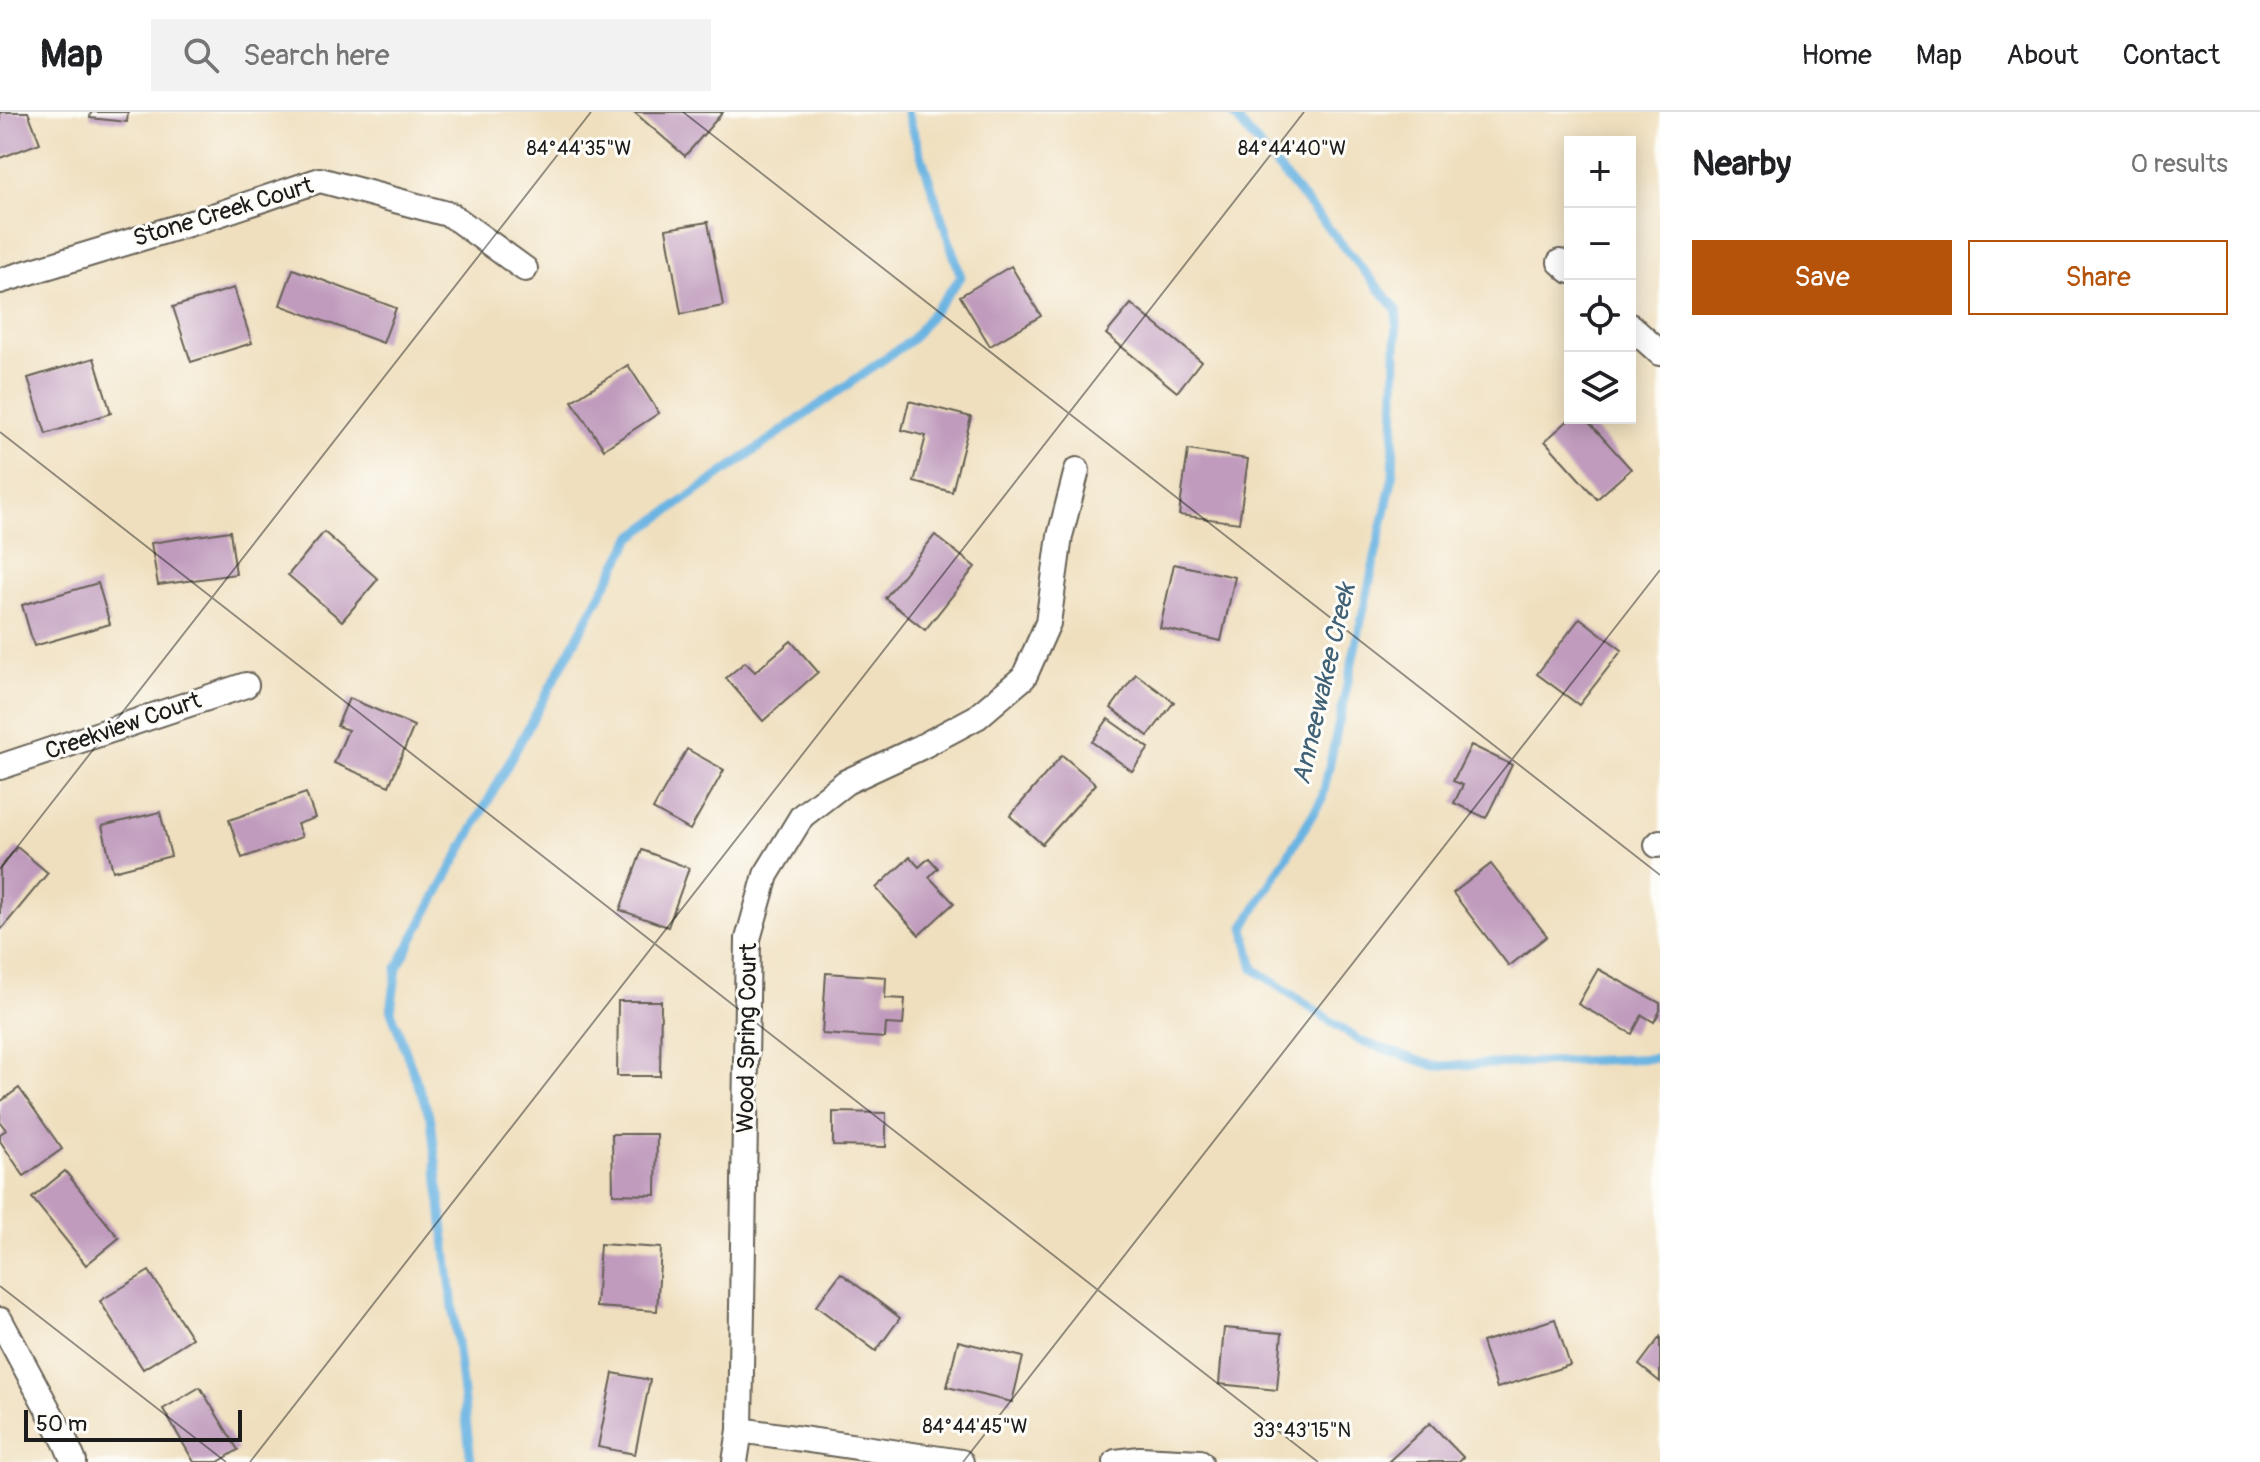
<!DOCTYPE html>
<html lang="en">
<head>
<meta charset="utf-8">
<style>
	body { margin:0; font-family:Pangolin,sans-serif; background:#f2f2f2; color:#202124 }
	.controls { position:absolute; right:24px; top:24px; display:grid; overflow:hidden; border-radius:0px; box-shadow:0 4px 20px #0003 }
	.controls button { width:72px; height:72px; display:grid; place-items:center; padding:0; border:0; border-bottom:2px solid #e0e0e0; background:#fff; color:#202124; font:40px sans-serif }
	.scale { position:absolute; left:24px; bottom:20px; width:218px; box-sizing:border-box; padding-left:8px; border:4px solid #1c1c1c; border-top:0; font-size:22px; line-height:28px; white-space:nowrap; color:#1c1c1c; -webkit-text-stroke:6px #fdfcf7; paint-order:stroke }
	.list { margin:0; padding:0; list-style:none }
	h2 { display:flex; justify-content:space-between; align-items:center; height:104px; margin:0; padding:0 32px; font-size:34px }
	h2 small { font-size:26px; font-weight:400; color:#757577 }
	.actions { display:flex; gap:16px; padding:24px 32px }
	.actions a { flex:1; padding:18px 0; border:2px solid #b45309; border-radius:0px; text-align:center; font-size:28px; color:#b45309 }
	.actions .main { background:#b45309; color:#fff }
	.icon { flex:none; width:44px; height:44px; fill:none; stroke:currentColor; stroke-width:2; stroke-linecap:round; stroke-linejoin:round }
	.map { position:relative; flex:none; width:1660px; height:1350px; overflow:hidden }
	header { display:flex; align-items:center; gap:48px; box-sizing:border-box; height:112px; padding:0 40px; background:#fff; border-bottom:2px solid #e0e0e0 }
	header strong { font-size:38px }
	nav { display:flex; gap:44px; margin-inline-start:auto; font-size:28px }
	.search { width:560px; height:72px; background:#f2f2f2; display:flex; align-items:center; gap:20px; box-sizing:border-box; padding:0 28px; border-radius:0px; color:#757577; font-size:30px }
	main { display:flex }
	aside { flex:1; background:#fff }
	.map>svg:first-child { display:block }
</style>
</head>
<body>
<header>
<strong>Map</strong>
<div class="search"><svg class="icon" aria-label="search" viewBox="0 0 24 24"><circle cx="10" cy="10" r="6"/><path d="M15 15l6 6"/></svg>Search here</div>
<nav><a>Home</a><a>Map</a><a>About</a><a>Contact</a></nav>
</header>
<main>
<div class="map">
<svg width="1660" height="1350" viewBox="0 0 1660 1350">
	<rect width="100%" height="100%" fill="#fdfcf7"/>
	<filter id="ink" filterUnits="userSpaceOnUse"><feTurbulence type="fractalNoise" baseFrequency=".0125" numOctaves="2"/><feDisplacementMap in="SourceGraphic" scale="16" xChannelSelector="R" yChannelSelector="G"/><feConvolveMatrix kernelMatrix="1 2 1 2 8 2 1 2 1" color-interpolation-filters="sRGB"/></filter>
	<filter id="wash" filterUnits="userSpaceOnUse"><feTurbulence type="fractalNoise" baseFrequency=".006" numOctaves="4" result="noise"/><feDisplacementMap in="SourceGraphic" scale="32" xChannelSelector="R" yChannelSelector="G"/><feGaussianBlur stdDeviation="1.8" result="paint"/><feColorMatrix in="noise" values="0 0 0 0 0 0 0 0 0 0 0 0 0 0 0 0 0 1.4 0 .05"/><feComposite in="paint" operator="in"/></filter>
	<g filter="url(#wash)">
		<rect width="100%" height="100%" fill="#efdfbe"/>
		<g fill="none" stroke-linecap="round" stroke-linejoin="round">
			<g stroke="#6ab4e2" stroke-width="9">
				<polyline points="1231,0 1397,198 1393,364 1322,687 1244,815 1254,857 1360,929 1435,954 1660,946"/>
				<polyline points="471,1350 431,1008 391,899 397,856 632,425 911,228 961,165 907,0"/>
			</g>
		</g>
		<g id="blocks">
			<g fill="#c09bbd">
				<polygon points="0,0 28,0 40,31 0,46"/>
				<polygon points="91,0 128,0 127,10 90,6"/>
				<polygon points="634,0 723,0 685,44"/>
				<polygon points="708,110 723,194 681,202 666,117"/>
				<polygon points="1011,154 1041,204 990,234 960,184"/>
				<polygon points="293,157 396,196 383,231 280,193"/>
				<polygon points="234,176 252,231 191,250 173,195"/>
				<polygon points="1131,192 1201,249 1177,280 1106,222"/>
				<polygon points="94,246 111,301 46,322 28,266"/>
				<polygon points="628,253 659,301 604,337 572,289"/>
				<polygon points="909,289 971,305 952,380 914,370 926,324 902,318"/>
				<polygon points="1571,306 1585,306 1631,357 1597,387 1545,329"/>
				<polygon points="1188,338 1248,347 1239,411 1179,403"/>
				<polygon points="230,419 236,462 158,473 151,431"/>
				<polygon points="324,420 378,467 342,509 288,463"/>
				<polygon points="935,423 975,455 925,518 885,486"/>
				<polygon points="1174,452 1235,465 1221,529 1160,516"/>
				<polygon points="98,471 110,512 34,534 22,493"/>
				<polygon points="1580,506 1622,538 1579,593 1537,562"/>
				<polygon points="791,529 818,560 763,609 726,566 745,550 755,560"/>
				<polygon points="1136,562 1174,590 1148,624 1111,596"/>
				<polygon points="349,586 414,614 389,674 334,651 348,618 337,614"/>
				<polygon points="1108,607 1149,636 1132,659 1092,630"/>
				<polygon points="1471,633 1512,653 1486,706 1454,691 1463,673 1453,669"/>
				<polygon points="687,637 724,658 690,718 653,697"/>
				<polygon points="1062,643 1096,672 1042,732 1010,704"/>
				<polygon points="306,681 315,706 297,712 302,725 242,746 229,708"/>
				<polygon points="160,700 171,744 113,759 102,714"/>
				<polygon points="17,735 48,761 0,819 0,756"/>
				<polygon points="642,738 689,756 668,815 620,798"/>
				<polygon points="910,745 919,755 929,746 938,756 929,765 954,791 919,823 876,776"/>
				<polygon points="1491,752 1547,824 1509,854 1453,781"/>
				<polygon points="1598,857 1660,891 1660,899 1654,910 1642,903 1632,922 1578,892"/>
				<polygon points="826,861 886,865 885,886 905,887 903,913 886,912 885,926 822,922"/>
				<polygon points="618,889 661,889 660,964 617,964"/>
				<polygon points="19,976 62,1037 24,1064 0,1029 0,1022 6,1018 0,1010 0,990"/>
				<polygon points="833,1000 886,1001 886,1035 833,1034"/>
				<polygon points="612,1022 657,1022 656,1083 613,1082"/>
				<polygon points="65,1059 119,1126 86,1153 32,1086"/>
				<polygon points="600,1132 661,1136 657,1199 596,1195"/>
				<polygon points="149,1159 192,1226 143,1257 100,1189"/>
				<polygon points="841,1161 900,1206 876,1239 816,1194"/>
				<polygon points="1555,1207 1570,1253 1497,1276 1482,1230"/>
				<polygon points="1224,1216 1282,1221 1277,1278 1219,1272"/>
				<polygon points="1660,1225 1660,1270 1639,1253"/>
				<polygon points="958,1229 1023,1245 1012,1290 947,1275"/>
				<polygon points="613,1261 650,1268 635,1342 598,1335"/>
				<polygon points="200,1275 238,1338 218,1350 194,1350 163,1297"/>
				<polygon points="1430,1311 1463,1345 1458,1350 1388,1350"/>
			</g>
		</g>
	</g>
	<g filter="url(#ink)">
		<use href="#blocks" fill-opacity="0" stroke="#666055" stroke-width="2"/>
		<g fill="none" stroke-linecap="round" stroke-linejoin="round">
			<g stroke="#666055" stroke-width="28">
				<g id="street">
					<polyline points="1560,150 1570,159"/>
					<polyline points="0,169 201,108 320,68 451,103 525,157"/>
					<polyline points="1630,214 1660,241"/>
					<polyline points="0,655 246,573"/>
					<polyline points="1657,733 1660,730"/>
					<polyline points="0,1208 66,1331 74,1350"/>
					<polyline points="740,1318 961,1350"/>
					<polyline points="735,1350 740,1318 748,827 766,763 802,704 846,670 921,635 977,605 1024,565 1048,511 1060,424 1077,358"/>
					<polyline points="1116,1350 1140,1347 1200,1350"/>
				</g>
			</g>
			<use href="#street" stroke="#fff" stroke-width="24"/>
		</g>
	</g>
	<path fill="none" stroke="#1c1c1c" stroke-width="2" stroke-opacity="0.45" d="M683 0 1660 763M0 320 1318 1350M0 757 591 0M0 1174 226 1350M250 1350 1304 0M963 1350 1660 458"/>
	<g text-anchor="middle" dominant-baseline="central" stroke-width="6" stroke-linejoin="round" paint-order="stroke">
		<g font-size="24" fill="#1c1c1c" stroke="#fdfcf7">
			<text transform="translate(223 100) rotate(-17)">Stone Creek Court</text>
			<text transform="translate(123 614) rotate(-19)">Creekview Court</text>
			<text transform="translate(747 926) rotate(-89)">Wood Spring Court</text>
		</g>
		<g font-size="26" font-style="italic" fill="#3f6075" stroke="#fdfcf7">
			<text transform="translate(1324 572) rotate(-77)">Anneewakee Creek</text>
		</g>
	</g>
	<g font-size="20" text-anchor="middle" fill="#1c1c1c" stroke="#fdfcf7" stroke-width="6" stroke-linejoin="round" paint-order="stroke">
		<text x="579" y="43">84°44'35"W</text>
		<text x="1292" y="43">84°44'40"W</text>
		<text x="975" y="1321">84°44'45"W</text>
		<text x="1302" y="1325">33°43'15"N</text>
	</g>
</svg>
<div class="controls">
<button>+</button>
<button>−</button>
<button><svg class="icon" aria-label="locate" viewBox="0 0 24 24"><circle cx="12" cy="12" r="6"/><path d="M12 2v4M12 18v4M2 12h4M18 12h4"/></svg></button>
<button><svg class="icon" aria-label="layers" viewBox="0 0 24 24"><path d="M12 4l9 5-9 5-9-5zM3 14l9 5 9-5"/></svg></button>
</div>
<div class="scale">50 m</div>
</div>
<aside>
<h2>Nearby<small>0 results</small></h2>
<ul class="list">
</ul>
<div class="actions"><a class="main">Save</a><a>Share</a></div>
</aside>
</main>
</body>
</html>
